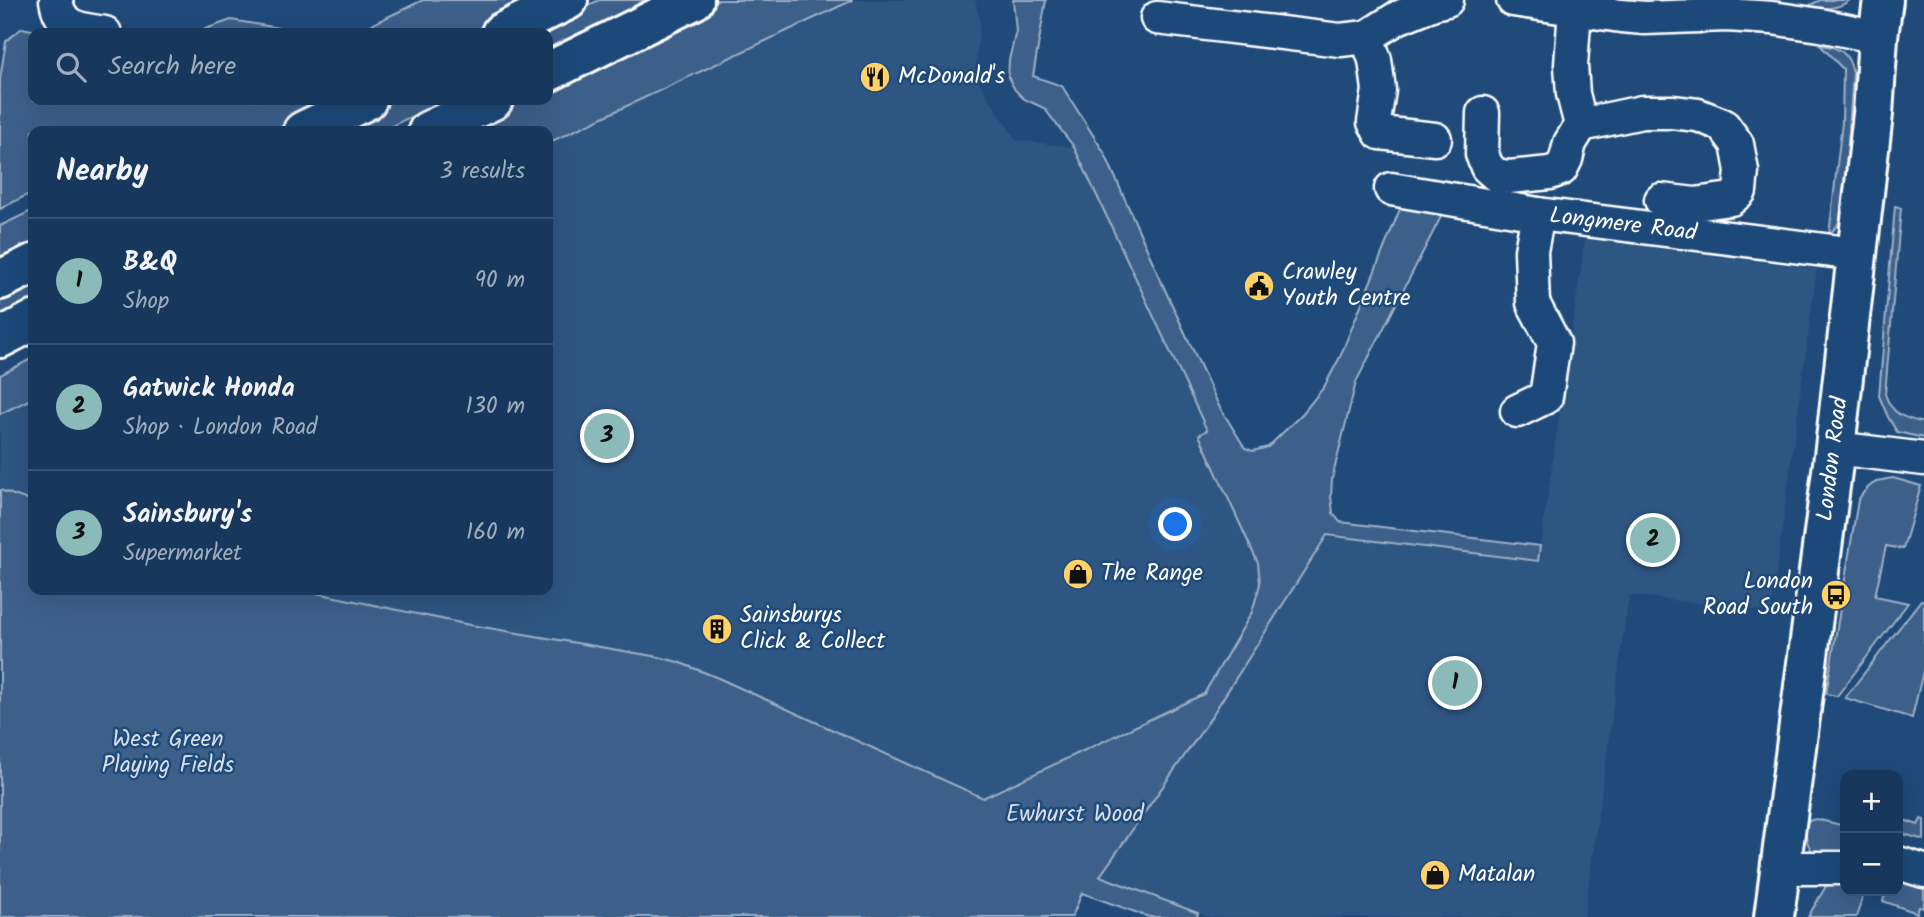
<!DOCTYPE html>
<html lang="en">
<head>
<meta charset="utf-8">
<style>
	body { margin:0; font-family:Kalam,sans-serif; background:#203f62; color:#f1f3f6 }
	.controls { position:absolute; right:21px; bottom:21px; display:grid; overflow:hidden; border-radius:14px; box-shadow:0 7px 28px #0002 }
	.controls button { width:63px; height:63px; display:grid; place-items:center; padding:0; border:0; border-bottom:2px solid #365272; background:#17385c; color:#f1f3f6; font:35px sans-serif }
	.you { position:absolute; left:1176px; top:525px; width:24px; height:24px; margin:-18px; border:5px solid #fff; border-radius:50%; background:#1a73e8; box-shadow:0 0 0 10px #1a73e833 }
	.badge { display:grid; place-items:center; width:46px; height:46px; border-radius:50%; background:#8bbbb9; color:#111; font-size:23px; font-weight:700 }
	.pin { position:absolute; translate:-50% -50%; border:4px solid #fff; box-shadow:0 2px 7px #0006 }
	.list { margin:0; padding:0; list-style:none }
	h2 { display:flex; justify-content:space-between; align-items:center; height:91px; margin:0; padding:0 28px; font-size:30px }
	h2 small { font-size:23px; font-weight:400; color:#9eacbb }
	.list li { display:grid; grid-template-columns:46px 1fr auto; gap:21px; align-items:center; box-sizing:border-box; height:126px; padding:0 28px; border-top:2px solid #365272 }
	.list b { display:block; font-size:26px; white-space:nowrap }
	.list p { margin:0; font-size:23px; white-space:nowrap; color:#9eacbb }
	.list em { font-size:23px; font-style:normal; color:#9eacbb }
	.icon { flex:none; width:38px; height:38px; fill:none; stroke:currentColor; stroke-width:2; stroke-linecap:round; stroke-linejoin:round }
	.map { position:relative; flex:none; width:1924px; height:917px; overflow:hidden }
	.search { position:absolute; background:#17385c; box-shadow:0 7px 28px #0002; left:28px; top:28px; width:525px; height:77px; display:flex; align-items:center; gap:18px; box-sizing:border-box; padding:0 24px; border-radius:14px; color:#9eacbb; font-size:26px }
	.panel { position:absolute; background:#17385c; box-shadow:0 7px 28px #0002; left:28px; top:126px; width:525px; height:469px; border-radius:14px }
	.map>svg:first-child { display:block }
</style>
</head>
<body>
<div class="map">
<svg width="1924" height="917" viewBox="0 0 1924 917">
	<rect width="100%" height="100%" fill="#1f4a7a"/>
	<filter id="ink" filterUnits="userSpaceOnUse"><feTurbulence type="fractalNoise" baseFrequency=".0143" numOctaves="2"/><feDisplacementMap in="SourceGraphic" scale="14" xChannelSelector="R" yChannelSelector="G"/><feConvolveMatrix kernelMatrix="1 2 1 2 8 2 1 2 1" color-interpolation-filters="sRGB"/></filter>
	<g filter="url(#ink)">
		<g fill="#2e5683">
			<polygon points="853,0 975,0 980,19 975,76 1016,140 1073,147 1207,431 1265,559 1266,604 1204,694 983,798 716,677 678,662 465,624 302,590 548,590 548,144"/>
			<polygon points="1585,239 1817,269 1771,612 1629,595 1584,917 1210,917 1100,876 1327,535 1538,561"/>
			<polygon points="33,374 33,502 0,490 0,389"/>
		</g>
		<g fill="#3c618b" stroke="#9eb0c5" stroke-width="2">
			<polygon points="423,0 539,0 472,33 354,33"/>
			<polygon points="599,0 649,0 548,48 548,33 531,33"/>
			<polygon points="709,0 853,0 548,143 548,131 431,131 498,100 548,100 548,76"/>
			<polygon points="1013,0 1046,0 1033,76 1062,86 1105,154 1166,292 1219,406 1245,448 1253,451 1268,447 1303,413 1324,387 1340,357 1402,204 1443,213 1356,382 1332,479 1331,496 1333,513 1340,522 1540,546 1538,561 1327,535 1206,725 1100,876 1198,913 1197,917 1149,917 1082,893 1072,917 0,917 0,490 33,502 33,590 302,590 465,624 659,657 678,662 716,677 983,798 1204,694 1252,612 1260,584 1258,563 1199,435 1207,430 1074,147 1044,108 1024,99 1015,90 1008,77 1009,60 1016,31"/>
			<path d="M1820 0H1850C1837 10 1824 9 1808 6Z"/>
			<polygon points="231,20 309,33 194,33"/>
			<polygon points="22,28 47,33 33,33 33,100 336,100 272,131 33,131 33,192 0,209 0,79 6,41"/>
			<path d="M1820 45C1840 47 1849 53 1853 73L1843 214 1837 226 1829 235 1842 122 1843 69Z"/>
			<polygon points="394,100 444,100 382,131 329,131"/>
			<path d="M1895 206 1901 208 1885 394C1892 415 1904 418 1924 423V438L1897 432 1888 417 1879 396Z"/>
			<polygon points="33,210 33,243 0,259 0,226"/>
			<polygon points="33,277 33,303 0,320 0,293"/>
			<polygon points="33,358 33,398 0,414 0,375"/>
			<path d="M1893 478 1921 486 1903 549 1886 546 1875 596 1908 603 1837 696 1826 694 1858 500C1868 485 1875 480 1893 478Z"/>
			<polygon points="1921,600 1924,601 1924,667 1912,718 1845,698"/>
			<path d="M1816 819 1845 826V859L1816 856C1806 845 1804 835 1807 821Z"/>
			<polygon points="1921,819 1924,820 1924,840 1900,833 1904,820 1918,825"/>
			<polygon points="1898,878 1924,887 1924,908 1919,907 1917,913 1883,901 1886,891 1898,891"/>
			<polygon points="1845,882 1845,891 1865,891 1856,917 1808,917 1826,886"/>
		</g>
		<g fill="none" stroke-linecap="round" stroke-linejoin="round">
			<g stroke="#fff" stroke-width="37">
				<g id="minor">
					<path d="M56 0C60 29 80 29 105 33"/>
					<polyline points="1513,0 1621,16 1645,18 1727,15 1772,18 1820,25 1878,37"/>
					<polyline points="1575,9 1571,65 1573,94 1581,125 1642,112 1672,112 1698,115 1723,125 1737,144 1742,171 1740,191 1731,199 1695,204 1661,200"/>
					<polyline points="1157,18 1340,40 1367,37 1397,18 1434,3 1447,0"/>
					<polyline points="1367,37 1375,60 1379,90 1374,122 1380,133 1435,139"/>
					<polyline points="1483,113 1482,154 1487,167 1496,175 1509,177 1550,173 1561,169 1566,159 1570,143 1581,125"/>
					<polyline points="1391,189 1538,214 1856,254"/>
					<polyline points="1517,411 1546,397 1554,343 1533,303 1531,251 1538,214"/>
					<polyline points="1835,448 1924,459"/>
					<polyline points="1898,863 1924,871"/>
					<polyline points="1782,866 1801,868 1845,868"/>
				</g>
			</g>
			<g stroke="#fff" stroke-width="44">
				<g id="major">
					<polyline points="501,33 568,0"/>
					<polyline points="548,72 694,0"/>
					<polyline points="303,131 367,100"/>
					<polyline points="428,131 493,100"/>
					<polyline points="0,280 33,264"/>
					<polyline points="0,338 33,321"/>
					<polyline points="1774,917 1835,448 1873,114 1878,37 1883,0"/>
				</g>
			</g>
			<use href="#minor" stroke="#1f4a7a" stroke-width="32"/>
			<use href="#major" stroke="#1f4a7a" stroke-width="38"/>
		</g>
	</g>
	<defs>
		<g id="restaurant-disc" transform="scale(1.575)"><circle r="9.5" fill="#ffd166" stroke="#1f4a7a"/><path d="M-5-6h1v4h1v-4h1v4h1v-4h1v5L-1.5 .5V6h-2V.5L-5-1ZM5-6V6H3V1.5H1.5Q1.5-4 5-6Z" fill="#111"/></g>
		<g id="civic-disc" transform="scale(1.575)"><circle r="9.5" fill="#ffd166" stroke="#1f4a7a"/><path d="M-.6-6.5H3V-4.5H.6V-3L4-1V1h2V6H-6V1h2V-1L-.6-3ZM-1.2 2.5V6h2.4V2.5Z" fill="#111"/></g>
		<g id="shop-disc" transform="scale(1.575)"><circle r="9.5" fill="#ffd166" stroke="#1f4a7a"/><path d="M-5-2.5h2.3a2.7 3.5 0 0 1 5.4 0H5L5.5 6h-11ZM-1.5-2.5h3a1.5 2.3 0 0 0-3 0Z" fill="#111"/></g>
		<g id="bus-disc" transform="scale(1.575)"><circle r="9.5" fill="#ffd166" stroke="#1f4a7a"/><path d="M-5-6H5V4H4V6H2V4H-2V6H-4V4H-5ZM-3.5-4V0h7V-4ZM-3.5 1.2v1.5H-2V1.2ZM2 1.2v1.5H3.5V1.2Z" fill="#111"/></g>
		<g id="building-disc" transform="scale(1.575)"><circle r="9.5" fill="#ffd166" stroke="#1f4a7a"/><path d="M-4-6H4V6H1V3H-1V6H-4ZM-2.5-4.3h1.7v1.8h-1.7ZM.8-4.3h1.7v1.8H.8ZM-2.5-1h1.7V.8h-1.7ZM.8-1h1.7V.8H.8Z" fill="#111"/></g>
	</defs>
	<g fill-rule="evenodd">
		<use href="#restaurant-disc" x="875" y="77"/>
		<use href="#civic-disc" x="1259" y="286"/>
		<use href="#shop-disc" x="1078" y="574"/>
		<use href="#bus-disc" x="1836" y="595"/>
		<use href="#building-disc" x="717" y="629"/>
		<use href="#shop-disc" x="1435" y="875"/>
	</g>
	<g text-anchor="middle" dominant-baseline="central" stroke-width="5" stroke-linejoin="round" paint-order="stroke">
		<g font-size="23" fill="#fff" stroke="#1f4a7a" text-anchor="start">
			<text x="898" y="77">McDonald's</text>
			<text x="1282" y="273">Crawley<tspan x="1282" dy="26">Youth Centre</tspan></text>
			<text x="1101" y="574">The Range</text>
			<text x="1813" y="582" text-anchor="end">London<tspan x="1813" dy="26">Road South</tspan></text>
			<text x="740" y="616">Sainsburys<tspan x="740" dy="26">Click &amp; Collect</tspan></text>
			<text x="1458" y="875">Matalan</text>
		</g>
		<g font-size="23" fill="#fff" stroke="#1f4a7a">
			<text transform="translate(1623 225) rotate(7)">Longmere Road</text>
			<text transform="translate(1833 459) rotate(-83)">London Road</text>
		</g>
		<g font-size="23" fill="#d8dfe8" stroke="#1f4a7a">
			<text x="168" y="740">West Green<tspan x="168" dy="26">Playing Fields</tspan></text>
			<text x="1075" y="815">Ewhurst Wood</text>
		</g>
	</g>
</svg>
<div class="controls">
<button>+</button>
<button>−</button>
</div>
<div class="you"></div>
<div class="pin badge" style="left:1455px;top:683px">1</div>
<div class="pin badge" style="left:1653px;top:540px">2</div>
<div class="pin badge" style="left:607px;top:436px">3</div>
<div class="search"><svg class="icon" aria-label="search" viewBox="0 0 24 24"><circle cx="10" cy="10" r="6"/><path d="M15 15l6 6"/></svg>Search here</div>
<section class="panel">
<h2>Nearby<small>3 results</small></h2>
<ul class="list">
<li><span class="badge">1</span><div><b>B&amp;Q</b><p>Shop</p></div><em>90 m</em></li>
<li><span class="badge">2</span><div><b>Gatwick Honda</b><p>Shop · London Road</p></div><em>130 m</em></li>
<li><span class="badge">3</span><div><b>Sainsbury's</b><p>Supermarket</p></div><em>160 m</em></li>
</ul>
</section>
</div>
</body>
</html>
